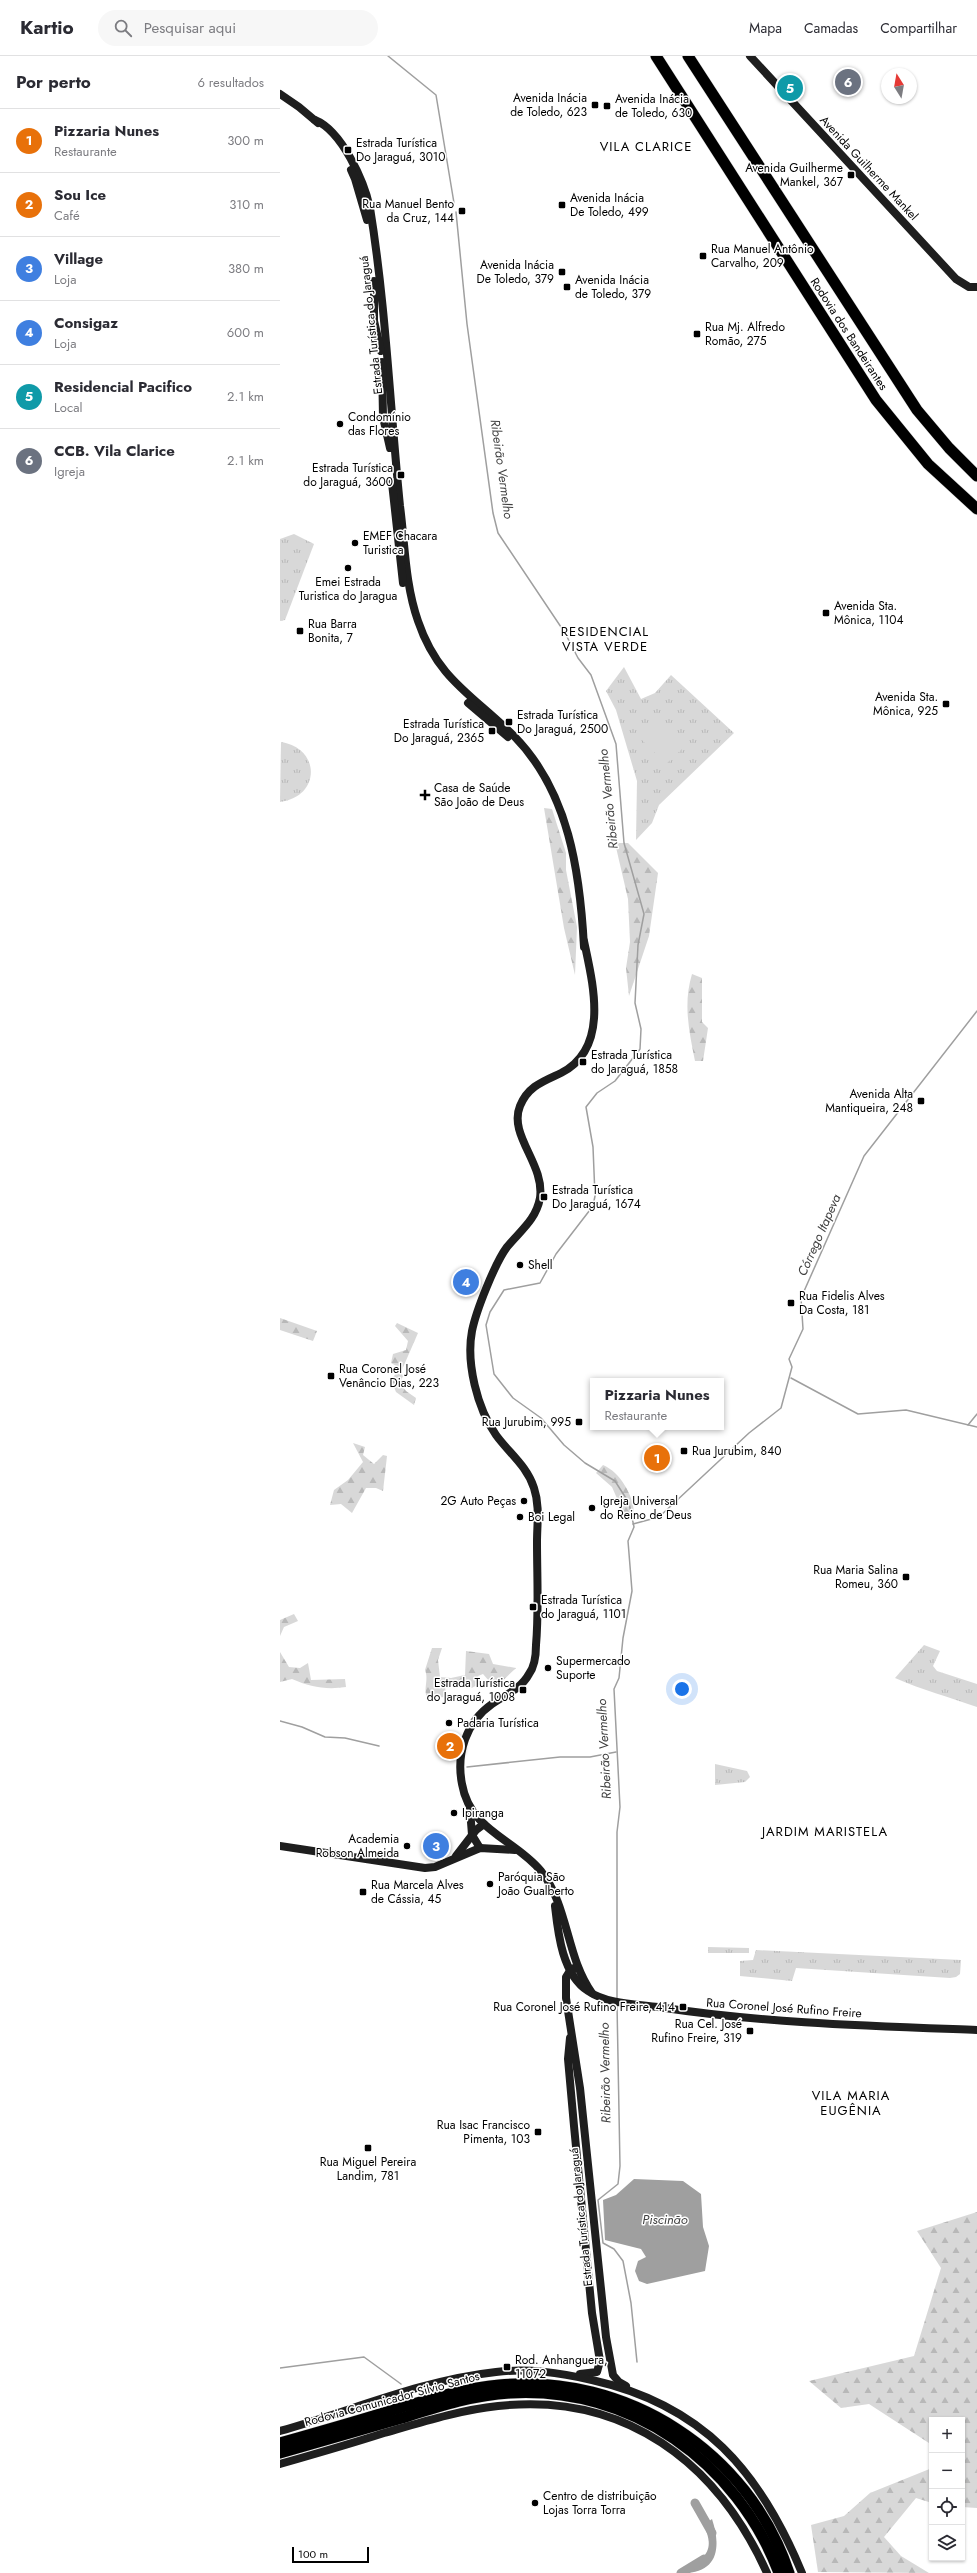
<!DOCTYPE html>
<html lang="pt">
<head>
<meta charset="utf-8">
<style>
	body { margin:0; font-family:Jost,sans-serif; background:#f7f7f7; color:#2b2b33 }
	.controls { position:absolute; right:12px; bottom:12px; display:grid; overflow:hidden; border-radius:0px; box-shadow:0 1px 3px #0004 }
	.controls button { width:36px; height:36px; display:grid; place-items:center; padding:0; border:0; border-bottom:1px solid #e1e1e2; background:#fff; color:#2b2b33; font:20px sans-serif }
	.compass { position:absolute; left:601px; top:12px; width:36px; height:36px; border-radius:50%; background:#fff; box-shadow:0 1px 3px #0004; rotate:349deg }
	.scale { position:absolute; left:12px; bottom:10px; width:77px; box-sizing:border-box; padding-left:4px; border:2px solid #000; border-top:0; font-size:11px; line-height:14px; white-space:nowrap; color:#000; -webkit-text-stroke:3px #fff; paint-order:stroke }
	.you { position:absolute; left:402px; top:1633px; width:14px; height:14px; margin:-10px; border:3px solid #fff; border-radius:50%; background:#1a73e8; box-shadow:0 0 0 6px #1a73e833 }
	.badge { display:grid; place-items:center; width:26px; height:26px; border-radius:50%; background:#000; color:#fff; font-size:13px; font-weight:700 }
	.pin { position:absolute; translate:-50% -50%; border:2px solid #fff; box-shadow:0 1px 4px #0006 }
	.popup { position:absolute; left:310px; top:1322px; width:134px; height:52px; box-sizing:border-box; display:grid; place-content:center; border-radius:0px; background:#fff; filter:drop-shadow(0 1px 3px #0005); font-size:13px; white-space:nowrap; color:#7c7c81 }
	.popup b { font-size:15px; color:#2b2b33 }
	.popup::after { content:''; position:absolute; left:50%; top:100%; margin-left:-8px; border:8px solid transparent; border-top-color:#fff }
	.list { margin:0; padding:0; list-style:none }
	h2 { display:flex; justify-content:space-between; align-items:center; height:52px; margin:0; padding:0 16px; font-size:17px }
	h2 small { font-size:13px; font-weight:400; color:#7c7c81 }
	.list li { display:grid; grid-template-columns:26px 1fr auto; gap:12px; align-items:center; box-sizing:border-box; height:64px; padding:0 16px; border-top:1px solid #e1e1e2 }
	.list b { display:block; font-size:15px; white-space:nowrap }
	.list p { margin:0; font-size:13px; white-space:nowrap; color:#7c7c81 }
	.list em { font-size:13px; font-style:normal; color:#7c7c81 }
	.icon { flex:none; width:22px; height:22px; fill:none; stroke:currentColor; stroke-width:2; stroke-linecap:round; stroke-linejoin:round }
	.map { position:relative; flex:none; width:697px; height:2517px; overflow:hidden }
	header { display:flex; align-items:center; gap:24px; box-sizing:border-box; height:56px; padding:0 20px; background:#fff; border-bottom:1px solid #e1e1e2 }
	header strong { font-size:19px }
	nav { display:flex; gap:22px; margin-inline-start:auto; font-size:14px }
	.search { width:280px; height:36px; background:#f7f7f7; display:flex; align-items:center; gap:10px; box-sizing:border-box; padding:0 14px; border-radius:22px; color:#7c7c81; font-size:15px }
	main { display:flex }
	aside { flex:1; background:#fff }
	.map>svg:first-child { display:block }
</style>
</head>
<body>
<header>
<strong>Kartio</strong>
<div class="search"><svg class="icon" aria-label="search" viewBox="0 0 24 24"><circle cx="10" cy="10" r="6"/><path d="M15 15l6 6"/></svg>Pesquisar aqui</div>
<nav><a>Mapa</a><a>Camadas</a><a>Compartilhar</a></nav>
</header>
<main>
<aside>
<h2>Por perto<small>6 resultados</small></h2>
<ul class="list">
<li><span class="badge" style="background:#e8710a">1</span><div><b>Pizzaria Nunes</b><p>Restaurante</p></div><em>300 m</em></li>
<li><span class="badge" style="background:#e8710a">2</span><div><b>Sou Ice</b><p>Café</p></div><em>310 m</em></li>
<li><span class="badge" style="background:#3f7fe0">3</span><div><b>Village</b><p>Loja</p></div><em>380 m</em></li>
<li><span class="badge" style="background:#3f7fe0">4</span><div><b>Consigaz</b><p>Loja</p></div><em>600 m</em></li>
<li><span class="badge" style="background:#0f9aa8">5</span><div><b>Residencial Pacifico</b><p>Local</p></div><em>2.1 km</em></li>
<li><span class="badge" style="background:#6b7280">6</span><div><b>CCB. Vila Clarice</b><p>Igreja</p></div><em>2.1 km</em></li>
</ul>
</aside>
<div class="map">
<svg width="697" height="2517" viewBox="0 0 697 2517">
	<defs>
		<pattern id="forest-firs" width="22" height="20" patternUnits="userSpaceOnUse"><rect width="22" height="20" fill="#d8d8d8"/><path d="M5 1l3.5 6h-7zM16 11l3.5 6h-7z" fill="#b8b8b8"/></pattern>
		<pattern id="park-tufts" width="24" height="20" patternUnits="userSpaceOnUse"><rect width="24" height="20" fill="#d8d8d8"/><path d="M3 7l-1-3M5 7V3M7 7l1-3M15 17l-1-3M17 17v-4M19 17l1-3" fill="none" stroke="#b8b8b8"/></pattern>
	</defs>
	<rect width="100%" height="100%" fill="#fff"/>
	<g fill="url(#forest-firs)">
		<polygon points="264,752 272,753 286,797 286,814 297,871 295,919 284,872"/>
		<polygon points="335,787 348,787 378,817 369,880 349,940 346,912 350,886 348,843"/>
		<path d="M412 918 422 922V966L428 972 423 1005H415C409 975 403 948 412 918Z"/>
		<polygon points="0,1262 37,1275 33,1285 0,1274"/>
		<polygon points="117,1267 138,1277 121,1316 123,1320 120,1327 126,1335 136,1342 134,1349 116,1336 111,1324 120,1312 111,1307 113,1298 126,1294 128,1285 115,1270"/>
		<polygon points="73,1387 85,1391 83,1399 94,1408 103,1399 107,1400 103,1435 96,1432 86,1432 72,1457 61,1448 50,1449 54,1434 68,1424 83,1406"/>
		<path d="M323 1409C340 1416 354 1440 354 1458L346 1463 332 1431 316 1417Z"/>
		<polygon points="14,1558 18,1565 4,1571 0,1580 0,1564"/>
		<path d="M152 1592H162L158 1604 160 1621 171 1622 185 1619 186 1595 209 1598 213 1608 236 1612 215 1632 203 1618 198 1620 200 1626C192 1636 180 1632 170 1627L165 1629 166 1641 147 1642C143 1632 149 1624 145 1614Z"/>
		<path d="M0 1596 9 1611 20 1612 28 1607 31 1624 65 1623 66 1631C46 1634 30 1631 12 1623L0 1626Z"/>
		<polygon points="697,2156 697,2452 682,2451 682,2364 652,2364 652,2389 589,2348 561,2352 529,2325 634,2300 661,2212 637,2175"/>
		<polygon points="652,2412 652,2447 636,2442 604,2481 621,2500 649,2517 538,2516 531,2469 564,2460 590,2437"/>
	</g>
	<g fill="url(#park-tufts)">
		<polygon points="14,478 34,488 5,564 0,565 0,483"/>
		<polygon points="344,611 361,643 375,637 391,619 454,677 379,749 372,767 356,784 357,725 336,654 326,635"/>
		<path d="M1 686C41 692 41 741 0 746Z"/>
		<path d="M644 1589 660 1595 653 1610 657 1615 697 1628V1651C669 1641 642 1634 615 1622Z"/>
		<polygon points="435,1708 467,1715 470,1721 465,1726 435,1729"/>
		<polygon points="428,1891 469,1892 469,1897 428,1897"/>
		<polygon points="476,1894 681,1904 680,1918 676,1921 670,1922 516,1912 512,1925 460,1920 460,1905 473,1904"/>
	</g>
	<polygon fill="#d8d8d8" points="374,664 402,693 386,708 358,680"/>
	<g fill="#9f9f9f">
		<polygon points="354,2123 403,2125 421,2138 423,2171 429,2190 425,2215 367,2228 359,2225 355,2215 358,2205 366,2201 361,2193 325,2184 323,2144 336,2139"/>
		<path d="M432 2463C441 2490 439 2517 403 2517 424 2501 436 2497 424 2469Z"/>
	</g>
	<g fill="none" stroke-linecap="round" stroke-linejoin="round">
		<g stroke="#9f9f9f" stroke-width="1.5">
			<polyline points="108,0 156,39 174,147"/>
			<polyline points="176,156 187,268 213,457 218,477 285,577 298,602 311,619 336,688 344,787 364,858 358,889 355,947 361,973 360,993 335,1025 317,1037 306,1051 313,1091 315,1140 313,1150 276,1198 260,1227 224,1234 210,1256 206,1269 214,1318 233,1342 261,1362 284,1389 305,1407 335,1425 349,1447 354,1471 348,1485 352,1535 343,1582 339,1622 334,1633 340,1751 337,1776 337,1942"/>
			<polyline points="511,1322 578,1358 626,1354 697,1371"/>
			<polyline points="688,1369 697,1358"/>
			<polyline points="353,1468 379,1461 469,1377 501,1352 512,1311 509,1303 523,1273 521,1242 584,1100 697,955"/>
			<polyline points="0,1665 22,1671 45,1681 65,1682 99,1690"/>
			<polyline points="187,1711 280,1701 310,1701 336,1696"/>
			<polyline points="337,1948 340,2110 338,2128 318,2144 323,2187 334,2193 343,2205 351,2247 357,2306"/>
			<polyline points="0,2312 84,2301 121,2328"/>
		</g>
		<g stroke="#9f9f9f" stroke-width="9">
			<polyline points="415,2447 432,2477"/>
			<polyline points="401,2517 424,2503"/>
		</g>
		<g stroke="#dbdbdb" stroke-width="12">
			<g id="highway">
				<polyline points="376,0 596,344 648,408 697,453"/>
				<polyline points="408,0 637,354 669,392 697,420"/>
				<path d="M0 2387C39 2376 78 2365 116 2353 150 2343 184 2332 219 2329 346 2317 469 2395 509 2517"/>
				<path d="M0 2397C41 2385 81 2374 122 2362 157 2351 193 2339 230 2337 351 2330 457 2406 499 2517"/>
			</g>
		</g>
		<g stroke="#1e1e1e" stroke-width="8">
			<polyline points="470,0 676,223 689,231 697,231"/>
			<polyline points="0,38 19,51 38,67"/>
			<path d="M35 64C62 75 84 125 90 152 106 250 110 351 120 450 125 488 125 528 138 565 158 624 193 639 234 680 289 736 300 816 304 891"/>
			<polyline points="71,114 75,123 87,164"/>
			<polyline points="94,225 94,265 101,295"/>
			<polyline points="102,306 103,361 110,392"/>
			<polyline points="112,427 123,527"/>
			<polyline points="188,647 228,681"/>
			<path d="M304 885C313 928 330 992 281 1017 264 1025 248 1030 240 1050 228 1079 265 1108 260 1142 256 1164 240 1175 227 1191 215 1207 196 1255 192 1275 186 1307 197 1352 216 1379 229 1397 247 1410 254 1432 260 1450 257 1468 257 1486 257 1521 259 1555 256 1589 256 1599 255 1610 249 1618 241 1633 225 1639 212 1648 186 1666 176 1698 182 1728 190 1775 235 1783 261 1815 289 1851 286 1901 312 1937"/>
			<polyline points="190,1753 192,1779 200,1792"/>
			<polyline points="0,1790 145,1812 155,1811 200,1792 235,1794"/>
			<polyline points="176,1800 196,1774 204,1768"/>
			<path d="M275 1850C278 1877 282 1918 308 1935 327 1948 355 1948 378 1951 483 1967 591 1970 697 1974"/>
			<polyline points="295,1912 291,1913 286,1921 286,1942 300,2032 326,2281 333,2319 339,2326 346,2330"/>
			<polyline points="290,1982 288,2003 294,2070 312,2257 320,2305 317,2316 300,2318"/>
			<path d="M0 2375C71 2355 142 2324 216 2316 249 2312 280 2317 312 2324 423 2349 480 2415 522 2517"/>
			<path d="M0 2408C35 2398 70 2388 104 2377 142 2366 180 2354 218 2350 345 2336 437 2406 487 2517"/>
		</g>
		<use href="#highway" stroke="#000" stroke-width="11"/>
	</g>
	<g fill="#000" stroke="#fff" stroke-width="1.5">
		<rect x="311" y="45" width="8" height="8" rx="2"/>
		<rect x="323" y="46" width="8" height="8" rx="2"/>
		<rect x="64" y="90" width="8" height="8" rx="2"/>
		<rect x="567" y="115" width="8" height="8" rx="2"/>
		<rect x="278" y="145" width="8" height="8" rx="2"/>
		<rect x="178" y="151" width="8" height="8" rx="2"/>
		<rect x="419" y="196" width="8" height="8" rx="2"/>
		<rect x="278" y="212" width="8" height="8" rx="2"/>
		<rect x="283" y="227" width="8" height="8" rx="2"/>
		<rect x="413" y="274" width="8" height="8" rx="2"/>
		<circle cx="60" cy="368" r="4"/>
		<rect x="117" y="415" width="8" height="8" rx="2"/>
		<circle cx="75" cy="487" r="4"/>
		<circle cx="68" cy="512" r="4"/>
		<rect x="542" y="553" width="8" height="8" rx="2"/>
		<rect x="16" y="571" width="8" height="8" rx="2"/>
		<rect x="662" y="644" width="8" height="8" rx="2"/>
		<rect x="225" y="662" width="8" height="8" rx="2"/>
		<rect x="208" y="671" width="8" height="8" rx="2"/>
		<path d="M143 733h4v4h4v4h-4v4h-4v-4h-4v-4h4z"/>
		<rect x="299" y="1002" width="8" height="8" rx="2"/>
		<rect x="637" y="1041" width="8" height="8" rx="2"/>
		<rect x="260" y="1137" width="8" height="8" rx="2"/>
		<circle cx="240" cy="1209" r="4"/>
		<rect x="507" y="1243" width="8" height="8" rx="2"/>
		<rect x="47" y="1316" width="8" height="8" rx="2"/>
		<rect x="295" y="1362" width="8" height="8" rx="2"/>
		<rect x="400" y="1391" width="8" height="8" rx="2"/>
		<circle cx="244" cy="1445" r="4"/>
		<circle cx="312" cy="1452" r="4"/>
		<circle cx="240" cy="1461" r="4"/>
		<rect x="622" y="1517" width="8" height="8" rx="2"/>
		<rect x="249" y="1547" width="8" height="8" rx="2"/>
		<circle cx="268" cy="1612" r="4"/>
		<rect x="239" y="1630" width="8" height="8" rx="2"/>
		<circle cx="169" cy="1667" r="4"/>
		<circle cx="174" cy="1757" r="4"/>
		<circle cx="127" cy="1790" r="4"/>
		<circle cx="210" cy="1828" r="4"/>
		<rect x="79" y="1832" width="8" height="8" rx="2"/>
		<rect x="399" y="1947" width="8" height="8" rx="2"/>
		<rect x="466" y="1971" width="8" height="8" rx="2"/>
		<rect x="254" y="2072" width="8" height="8" rx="2"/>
		<rect x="84" y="2088" width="8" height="8" rx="2"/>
		<rect x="223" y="2307" width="8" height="8" rx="2"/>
		<circle cx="255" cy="2447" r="4"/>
	</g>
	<g text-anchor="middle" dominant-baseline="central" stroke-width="3" stroke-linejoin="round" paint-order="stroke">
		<g font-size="12" fill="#000" stroke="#fff" text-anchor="start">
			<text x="307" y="42" text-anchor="end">Avenida Inácia<tspan x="307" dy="14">de Toledo, 623</tspan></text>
			<text x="335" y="43">Avenida Inácia<tspan x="335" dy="14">de Toledo, 630</tspan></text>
			<text x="76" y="87">Estrada Turística<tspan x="76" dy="14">Do Jaraguá, 3010</tspan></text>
			<text x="563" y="112" text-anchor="end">Avenida Guilherme<tspan x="563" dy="14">Mankel, 367</tspan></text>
			<text x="290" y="142">Avenida Inácia<tspan x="290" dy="14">De Toledo, 499</tspan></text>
			<text x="174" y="148" text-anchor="end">Rua Manuel Bento<tspan x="174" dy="14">da Cruz, 144</tspan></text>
			<text x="431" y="193">Rua Manuel Antônio<tspan x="431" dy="14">Carvalho, 209</tspan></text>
			<text x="274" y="209" text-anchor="end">Avenida Inácia<tspan x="274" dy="14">De Toledo, 379</tspan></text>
			<text x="295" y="224">Avenida Inácia<tspan x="295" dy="14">de Toledo, 379</tspan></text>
			<text x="425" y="271">Rua Mj. Alfredo<tspan x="425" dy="14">Romão, 275</tspan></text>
			<text x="68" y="361">Condomínio<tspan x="68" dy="14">das Flores</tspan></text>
			<text x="113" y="412" text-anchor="end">Estrada Turística<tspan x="113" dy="14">do Jaraguá, 3600</tspan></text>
			<text x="83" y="480">EMEF Chacara<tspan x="83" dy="14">Turistica</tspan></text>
			<text x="68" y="526" text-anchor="middle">Emei Estrada<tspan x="68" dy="14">Turistica do Jaragua</tspan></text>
			<text x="554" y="550">Avenida Sta.<tspan x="554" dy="14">Mônica, 1104</tspan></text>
			<text x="28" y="568">Rua Barra<tspan x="28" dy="14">Bonita, 7</tspan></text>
			<text x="658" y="641" text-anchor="end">Avenida Sta.<tspan x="658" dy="14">Mônica, 925</tspan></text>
			<text x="237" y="659">Estrada Turística<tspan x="237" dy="14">Do Jaraguá, 2500</tspan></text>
			<text x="204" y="668" text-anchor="end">Estrada Turística<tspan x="204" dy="14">Do Jaraguá, 2365</tspan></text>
			<text x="154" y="732">Casa de Saúde<tspan x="154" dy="14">São João de Deus</tspan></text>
			<text x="311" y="999">Estrada Turística<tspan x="311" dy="14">do Jaraguá, 1858</tspan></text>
			<text x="633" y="1038" text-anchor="end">Avenida Alta<tspan x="633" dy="14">Mantiqueira, 248</tspan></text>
			<text x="272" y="1134">Estrada Turística<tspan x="272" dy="14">Do Jaraguá, 1674</tspan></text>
			<text x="248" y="1209">Shell</text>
			<text x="519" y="1240">Rua Fidelis Alves<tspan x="519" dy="14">Da Costa, 181</tspan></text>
			<text x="59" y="1313">Rua Coronel José<tspan x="59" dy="14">Venâncio Dias, 223</tspan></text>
			<text x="291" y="1366" text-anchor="end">Rua Jurubim, 995</text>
			<text x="412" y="1395">Rua Jurubim, 840</text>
			<text x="236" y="1445" text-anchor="end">2G Auto Peças</text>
			<text x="320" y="1445">Igreja Universal<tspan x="320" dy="14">do Reino de Deus</tspan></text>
			<text x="248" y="1461">Boi Legal</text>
			<text x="618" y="1514" text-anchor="end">Rua Maria Salina<tspan x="618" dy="14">Romeu, 360</tspan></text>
			<text x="261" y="1544">Estrada Turística<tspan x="261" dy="14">do Jaraguá, 1101</tspan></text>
			<text x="276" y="1605">Supermercado<tspan x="276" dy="14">Suporte</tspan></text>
			<text x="235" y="1627" text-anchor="end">Estrada Turística<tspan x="235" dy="14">do Jaraguá, 1008</tspan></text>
			<text x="177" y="1667">Padaria Turística</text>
			<text x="182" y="1757">Ipiranga</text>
			<text x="119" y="1783" text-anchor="end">Academia<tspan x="119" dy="14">Robson Almeida</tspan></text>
			<text x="218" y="1821">Paróquia São<tspan x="218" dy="14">João Gualberto</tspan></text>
			<text x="91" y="1829">Rua Marcela Alves<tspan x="91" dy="14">de Cássia, 45</tspan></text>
			<text x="395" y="1951" text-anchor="end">Rua Coronel José Rufino Freire, 414</text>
			<text x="462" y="1968" text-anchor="end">Rua Cel. José<tspan x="462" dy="14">Rufino Freire, 319</tspan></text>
			<text x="250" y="2069" text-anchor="end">Rua Isac Francisco<tspan x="250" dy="14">Pimenta, 103</tspan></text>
			<text x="88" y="2106" text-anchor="middle">Rua Miguel Pereira<tspan x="88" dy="14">Landim, 781</tspan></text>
			<text x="235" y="2304">Rod. Anhanguera,<tspan x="235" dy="14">11072</tspan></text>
			<text x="263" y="2440">Centro de distribuição<tspan x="263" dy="14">Lojas Torra Torra</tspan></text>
		</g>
		<g font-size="12" fill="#000" stroke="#fff">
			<text transform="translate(589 112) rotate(47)">Avenida Guilherme Mankel</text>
			<text transform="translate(91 269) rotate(-96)">Estrada Turística do Jaraguá</text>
			<text transform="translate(569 278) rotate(57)">Rodovia dos Bandeirantes</text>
			<text transform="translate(504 1952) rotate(4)">Rua Coronel José Rufino Freire</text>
			<text transform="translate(301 2161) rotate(-96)">Estrada Turística do Jaraguá</text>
			<text transform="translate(112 2343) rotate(-15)">Rodovia Comunicador Silvio Santos</text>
		</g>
		<g font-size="13" letter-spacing="1" fill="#000" stroke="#fff">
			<text x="366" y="90">VILA CLARICE</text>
			<text x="325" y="575">RESIDENCIAL<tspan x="325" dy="15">VISTA VERDE</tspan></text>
			<text x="545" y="1775">JARDIM MARISTELA</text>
			<text x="571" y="2039">VILA MARIA<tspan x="571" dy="15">EUGÊNIA</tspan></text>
		</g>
		<g font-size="13" font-style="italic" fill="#404040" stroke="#fff">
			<text transform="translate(222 413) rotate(82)">Ribeirão Vermelho</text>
			<text transform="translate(328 743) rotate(-96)">Ribeirão Vermelho</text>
			<text transform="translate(539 1179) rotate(-66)">Córrego Itapeva</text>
			<text transform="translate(324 1693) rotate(-93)">Ribeirão Vermelho</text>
			<text transform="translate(325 2017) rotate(-91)">Ribeirão Vermelho</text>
			<text x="385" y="2163">Piscinão</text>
		</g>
	</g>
</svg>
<div class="controls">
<button>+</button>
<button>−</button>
<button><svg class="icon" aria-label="locate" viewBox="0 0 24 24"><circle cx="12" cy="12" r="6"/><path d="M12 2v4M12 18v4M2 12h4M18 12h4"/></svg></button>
<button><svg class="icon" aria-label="layers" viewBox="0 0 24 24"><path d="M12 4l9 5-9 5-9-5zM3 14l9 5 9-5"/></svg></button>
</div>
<svg class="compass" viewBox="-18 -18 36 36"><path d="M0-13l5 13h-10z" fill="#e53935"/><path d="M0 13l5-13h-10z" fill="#7c7c81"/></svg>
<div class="scale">100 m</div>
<div class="you"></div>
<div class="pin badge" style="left:377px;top:1402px;background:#e8710a">1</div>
<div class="popup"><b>Pizzaria Nunes</b>Restaurante</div>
<div class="pin badge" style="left:170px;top:1690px;background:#e8710a">2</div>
<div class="pin badge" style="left:156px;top:1790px;background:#3f7fe0">3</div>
<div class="pin badge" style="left:186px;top:1226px;background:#3f7fe0">4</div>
<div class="pin badge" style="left:510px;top:32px;background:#0f9aa8">5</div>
<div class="pin badge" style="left:568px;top:26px;background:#6b7280">6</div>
</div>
</main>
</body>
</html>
